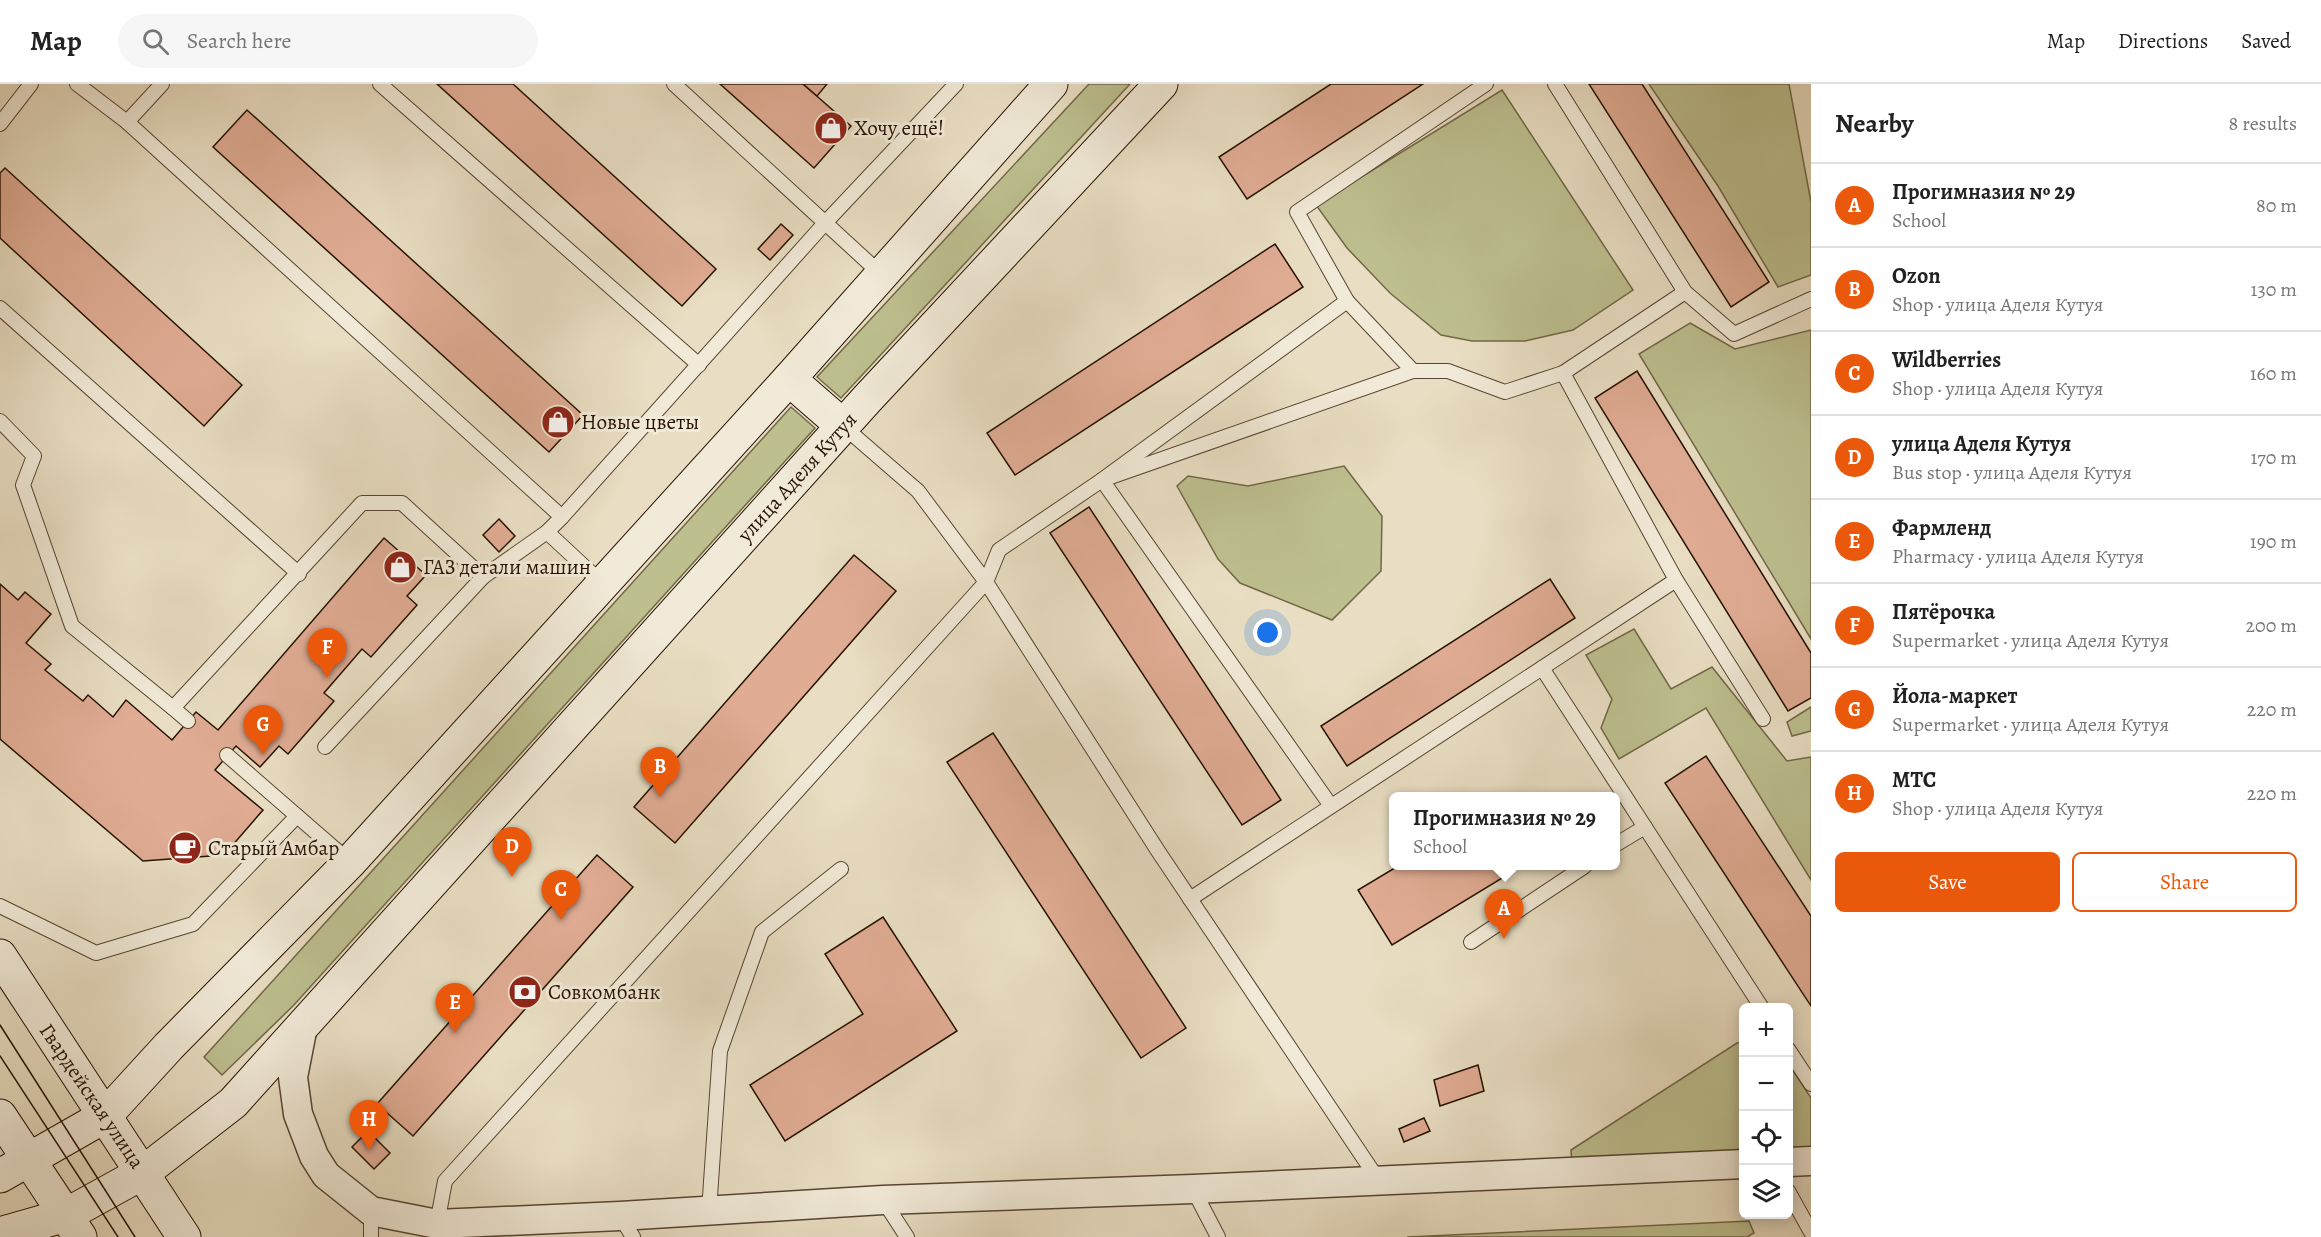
<!DOCTYPE html>
<html lang="en">
<head>
<meta charset="utf-8">
<style>
	body { margin:0; font-family:Alegreya,serif; background:#f6f6f6; color:#222 }
	.controls { position:absolute; right:18px; bottom:18px; display:grid; overflow:hidden; border-radius:9px; box-shadow:0 3px 15px #0003 }
	.controls button { width:54px; height:54px; display:grid; place-items:center; padding:0; border:0; border-bottom:2px solid #e0e0e0; background:#fff; color:#222; font:30px sans-serif }
	.you { position:absolute; left:1268px; top:549px; width:21px; height:21px; margin:-15px; border:4px solid #fff; border-radius:50%; background:#1a73e8; box-shadow:0 0 0 9px #1a73e833 }
	.badge { display:grid; place-items:center; width:39px; height:39px; border-radius:50%; background:#ea580c; color:#fff; font-size:20px; font-weight:700 }
	.pin { position:absolute; translate:-50% -50px; filter:drop-shadow(0 2px 3px #0008) }
	.pin::after { content:''; position:absolute; top:32px; width:21px; height:18px; background:inherit; clip-path:polygon(0 0,100% 0,50% 100%) }
	.popup { position:absolute; left:1389px; top:708px; width:231px; height:78px; box-sizing:border-box; display:grid; place-content:center; border-radius:9px; background:#fff; filter:drop-shadow(0 2px 4px #0005); font-size:20px; white-space:nowrap; color:#767676 }
	.popup b { font-size:22px; color:#222 }
	.popup::after { content:''; position:absolute; left:50%; top:100%; margin-left:-12px; border:12px solid transparent; border-top-color:#fff }
	.list { margin:0; padding:0; list-style:none }
	h2 { display:flex; justify-content:space-between; align-items:center; height:78px; margin:0; padding:0 24px; font-size:26px }
	h2 small { font-size:20px; font-weight:400; color:#767676 }
	.list li { display:grid; grid-template-columns:39px 1fr auto; gap:18px; align-items:center; box-sizing:border-box; height:84px; padding:0 24px; border-top:2px solid #e0e0e0 }
	.list b { display:block; font-size:22px; white-space:nowrap }
	.list p { margin:0; font-size:20px; white-space:nowrap; color:#767676 }
	.list em { font-size:20px; font-style:normal; color:#767676 }
	.actions { display:flex; gap:12px; padding:18px 24px }
	.actions a { flex:1; padding:14px 0; border:2px solid #ea580c; border-radius:9px; text-align:center; font-size:21px; color:#ea580c }
	.actions .main { background:#ea580c; color:#fff }
	.icon { flex:none; width:33px; height:33px; fill:none; stroke:currentColor; stroke-width:2; stroke-linecap:round; stroke-linejoin:round }
	.map { position:relative; flex:none; width:1811px; height:1153px; overflow:hidden }
	header { display:flex; align-items:center; gap:36px; box-sizing:border-box; height:84px; padding:0 30px; background:#fff; border-bottom:2px solid #e0e0e0 }
	header strong { font-size:28px }
	nav { display:flex; gap:33px; margin-inline-start:auto; font-size:21px }
	.search { width:420px; height:54px; background:#f6f6f6; display:flex; align-items:center; gap:15px; box-sizing:border-box; padding:0 21px; border-radius:33px; color:#767676; font-size:22px }
	main { display:flex }
	aside { flex:1; background:#fff }
	.map>svg:first-child { display:block }
</style>
</head>
<body>
<header>
<strong>Map</strong>
<div class="search"><svg class="icon" aria-label="search" viewBox="0 0 24 24"><circle cx="10" cy="10" r="6"/><path d="M15 15l6 6"/></svg>Search here</div>
<nav><a>Map</a><a>Directions</a><a>Saved</a></nav>
</header>
<main>
<div class="map">
<svg width="1811" height="1153" viewBox="0 0 1811 1153">
	<rect width="100%" height="100%" fill="#e9dec3"/>
	<filter id="stains"><feTurbulence type="fractalNoise" baseFrequency=".00333" numOctaves="4"/><feColorMatrix values="0 0 0 0 .2 0 0 0 0 .09 0 0 0 0 .02 0 0 0 .5 -.17"/></filter>
	<radialGradient id="worn" r=".72"><stop offset=".6" stop-color="#630" stop-opacity="0"/><stop offset="1" stop-color="#630" stop-opacity=".3"/></radialGradient>
	<g fill="#bdbf8f" stroke="#726848" stroke-width="1.5">
		<polygon points="1089,0 1130,0 841,314 817,293"/>
		<polygon points="1649,0 1789,0 1811,118 1811,191 1778,203 1718,102"/>
		<polygon points="1502,6 1633,206 1573,246 1525,257 1472,257 1441,251 1390,209 1347,164 1316,121"/>
		<polygon points="1690,239 1735,265 1811,246 1811,555 1639,270"/>
		<polygon points="791,323 815,344 293,922 222,991 204,973"/>
		<polygon points="1344,382 1382,432 1381,487 1332,536 1240,499 1218,475 1177,402 1188,392 1248,402"/>
		<polygon points="1634,545 1671,605 1712,583 1787,677 1811,673 1811,796 1706,624 1619,675 1601,644 1612,615 1586,571"/>
		<polygon points="1811,623 1811,647 1792,652 1787,638"/>
		<polygon points="1743,958 1743,1073 1572,1081 1571,1066 1737,959"/>
		<polygon points="1788,979 1811,1014 1811,1069 1789,1071"/>
		<polygon points="1749,1137 1754,1149 1747,1153 1407,1153"/>
	</g>
	<g fill="#e0ac94" stroke="#261200" stroke-width="1.5">
		<polygon points="437,0 513,0 716,185 682,222"/>
		<polygon points="720,0 803,0 851,42 814,84"/>
		<polygon points="803,0 827,0 817,12"/>
		<polygon points="1331,0 1423,0 1247,115 1219,73"/>
		<polygon points="1589,0 1642,0 1769,198 1731,223"/>
		<polygon points="247,26 583,331 549,368 213,63"/>
		<polygon points="5,84 242,301 204,342 0,154 0,89"/>
		<polygon points="781,140 793,151 770,176 758,165"/>
		<polygon points="1275,160 1303,203 1015,391 987,349"/>
		<polygon points="1637,287 1811,569 1811,614 1788,627 1595,314"/>
		<polygon points="1089,423 1281,716 1242,741 1050,449"/>
		<polygon points="499,435 515,452 499,468 483,451"/>
		<polygon points="384,454 426,491 407,512 417,521 371,573 362,565 324,609 334,617 288,670 279,662 260,683 236,662 215,686 263,726 224,771 143,777 0,655 0,500 18,516 25,508 51,530 26,559 51,580 45,586 83,617 88,611 113,633 126,616 172,656 196,628 218,646"/>
		<polygon points="854,471 896,507 675,759 634,723"/>
		<polygon points="1550,495 1575,534 1347,682 1321,642"/>
		<polygon points="993,649 1186,944 1141,974 947,678"/>
		<polygon points="1706,672 1811,832 1811,922 1665,699"/>
		<polygon points="597,771 633,803 413,1052 377,1020"/>
		<polygon points="1398,782 1522,782 1392,861 1358,806"/>
		<polygon points="883,833 957,947 785,1057 750,1001 863,930 825,870"/>
		<polygon points="1478,981 1484,1007 1440,1022 1434,996"/>
		<polygon points="1424,1034 1430,1047 1404,1058 1399,1045"/>
		<polygon points="368,1047 390,1069 374,1085 352,1063"/>
	</g>
	<g fill="none" stroke-linecap="round" stroke-linejoin="round">
		<g stroke="#574531" stroke-width="16">
			<g id="lane">
				<polyline points="77,0 127,38 162,0"/>
				<polyline points="380,0 699,281"/>
				<polyline points="674,0 882,191"/>
				<polyline points="1555,0 1685,208 1734,250 1811,215"/>
				<polyline points="127,38 562,433"/>
				<polyline points="0,40 31,0"/>
				<polyline points="1685,208 1563,289 1676,496 1763,635"/>
				<polyline points="1347,217 1413,287 1448,287 1505,308 1563,289"/>
				<polyline points="0,224 299,490"/>
				<polyline points="0,337 34,372 23,401 72,542 173,624 362,419 402,419 483,493"/>
				<polyline points="843,342 918,407 986,498 1158,767 1379,1097"/>
				<polyline points="547,448 603,500"/>
				<polyline points="1542,584 1762,924"/>
				<polyline points="173,624 188,637"/>
				<polyline points="325,663 483,493 547,448 562,433 825,139 956,0"/>
				<polyline points="227,671 350,778"/>
				<polyline points="1331,722 1102,396 1413,287"/>
				<polyline points="1615,761 1645,743"/>
				<polyline points="1190,815 1676,496"/>
				<polyline points="0,822 96,869 193,840 297,732"/>
				<polyline points="1471,858 1585,782"/>
				<polyline points="1788,965 1811,1000"/>
				<polyline points="1193,1105 1218,1153"/>
				<polyline points="1788,1107 1811,1148"/>
				<polyline points="883,1116 907,1153"/>
				<polyline points="371,1127 371,1153"/>
				<polyline points="709,1127 720,967 762,848 841,785"/>
				<polyline points="620,1132 633,1153"/>
				<polyline points="437,1140 445,1097 986,498 999,466 1102,396 1347,217 1297,128 1486,0"/>
			</g>
		</g>
		<g stroke="#574531" stroke-width="31">
			<g id="street">
				<polyline points="303,942 293,993 298,1030 314,1072 326,1091 371,1127 437,1140 620,1132 883,1116 1193,1105 1744,1080"/>
				<polyline points="1788,1078 1811,1077"/>
			</g>
		</g>
		<g stroke="#261200" stroke-width="35">
			<g id="secondary">
				<polyline points="789,295 843,342"/>
				<polyline points="0,872 184,1153"/>
				<polyline points="0,1032 80,1153"/>
				<polyline points="0,1092 105,1032 169,962 350,778 789,295 1051,0"/>
				<polyline points="0,1150 66,1131 144,1088 233,1019 868,314 1161,0"/>
			</g>
		</g>
		<use href="#lane" stroke="#f1ead8" stroke-width="14"/>
		<use href="#street" stroke="#f1ead8" stroke-width="28"/>
		<use href="#secondary" stroke="#f1ead8" stroke-width="33"/>
		<g stroke="#261200" stroke-width="1.5">
			<polyline points="0,941 135,1153"/>
			<polyline points="0,972 118,1153"/>
		</g>
	</g>
	<defs>
		<g id="shop-disc" transform="scale(1.725)"><circle r="9.5" fill="#8f2418" stroke="#f1ead8"/><path d="M-5-2.5h2.3a2.7 3.5 0 0 1 5.4 0H5L5.5 6h-11ZM-1.5-2.5h3a1.5 2.3 0 0 0-3 0Z" fill="#fff"/></g>
		<g id="cafe-disc" transform="scale(1.725)"><circle r="9.5" fill="#8f2418" stroke="#f1ead8"/><path d="M-5.5-4.5H6V0H3Q3 3.5 0 3.5H-2.5Q-5.5 3.5-5.5 0ZM3-3.2v2h1.7v-2ZM-6 4.5H4V6H-6Z" fill="#fff"/></g>
		<g id="bank-disc" transform="scale(1.725)"><circle r="9.5" fill="#8f2418" stroke="#f1ead8"/><path d="M-6-4H6V4H-6ZM0-2.3a2.3 2.3 0 1 0 0 4.6a2.3 2.3 0 1 0 0-4.6Z" fill="#fff"/></g>
	</defs>
	<g fill-rule="evenodd">
		<use href="#shop-disc" x="831" y="44"/>
		<use href="#shop-disc" x="558" y="338"/>
		<use href="#shop-disc" x="400" y="483"/>
		<use href="#cafe-disc" x="185" y="764"/>
		<use href="#bank-disc" x="525" y="908"/>
	</g>
	<g text-anchor="middle" dominant-baseline="central" stroke-width="6" stroke-linejoin="round" paint-order="stroke">
		<g font-size="21" fill="#261200" stroke="#f1ead8" text-anchor="start">
			<text x="854" y="44">Хочу ещё!</text>
			<text x="581" y="338">Новые цветы</text>
			<text x="423" y="483">ГАЗ детали машин</text>
			<text x="208" y="764">Старый Амбар</text>
			<text x="548" y="908">Совкомбанк</text>
		</g>
		<g font-size="21" fill="#261200" stroke="#f1ead8">
			<text transform="translate(797 393) rotate(-48)">улица Аделя Кутуя</text>
			<text transform="translate(92 1012) rotate(56)">Гвардейская улица</text>
		</g>
	</g>
	<rect width="100%" height="100%" filter="url(#stains)"/>
	<rect width="100%" height="100%" fill="url(#worn)"/>
</svg>
<div class="controls">
<button>+</button>
<button>−</button>
<button><svg class="icon" aria-label="locate" viewBox="0 0 24 24"><circle cx="12" cy="12" r="6"/><path d="M12 2v4M12 18v4M2 12h4M18 12h4"/></svg></button>
<button><svg class="icon" aria-label="layers" viewBox="0 0 24 24"><path d="M12 4l9 5-9 5-9-5zM3 14l9 5 9-5"/></svg></button>
</div>
<div class="you"></div>
<div class="pin badge" style="left:1504px;top:855px">A</div>
<div class="popup"><b>Прогимназия № 29</b>School</div>
<div class="pin badge" style="left:660px;top:713px">B</div>
<div class="pin badge" style="left:561px;top:836px">C</div>
<div class="pin badge" style="left:512px;top:793px">D</div>
<div class="pin badge" style="left:455px;top:949px">E</div>
<div class="pin badge" style="left:327px;top:594px">F</div>
<div class="pin badge" style="left:263px;top:671px">G</div>
<div class="pin badge" style="left:369px;top:1066px">H</div>
</div>
<aside>
<h2>Nearby<small>8 results</small></h2>
<ul class="list">
<li><span class="badge">A</span><div><b>Прогимназия № 29</b><p>School</p></div><em>80 m</em></li>
<li><span class="badge">B</span><div><b>Ozon</b><p>Shop · улица Аделя Кутуя</p></div><em>130 m</em></li>
<li><span class="badge">C</span><div><b>Wildberries</b><p>Shop · улица Аделя Кутуя</p></div><em>160 m</em></li>
<li><span class="badge">D</span><div><b>улица Аделя Кутуя</b><p>Bus stop · улица Аделя Кутуя</p></div><em>170 m</em></li>
<li><span class="badge">E</span><div><b>Фармленд</b><p>Pharmacy · улица Аделя Кутуя</p></div><em>190 m</em></li>
<li><span class="badge">F</span><div><b>Пятёрочка</b><p>Supermarket · улица Аделя Кутуя</p></div><em>200 m</em></li>
<li><span class="badge">G</span><div><b>Йола-маркет</b><p>Supermarket · улица Аделя Кутуя</p></div><em>220 m</em></li>
<li><span class="badge">H</span><div><b>МТС</b><p>Shop · улица Аделя Кутуя</p></div><em>220 m</em></li>
</ul>
<div class="actions"><a class="main">Save</a><a>Share</a></div>
</aside>
</main>
</body>
</html>
